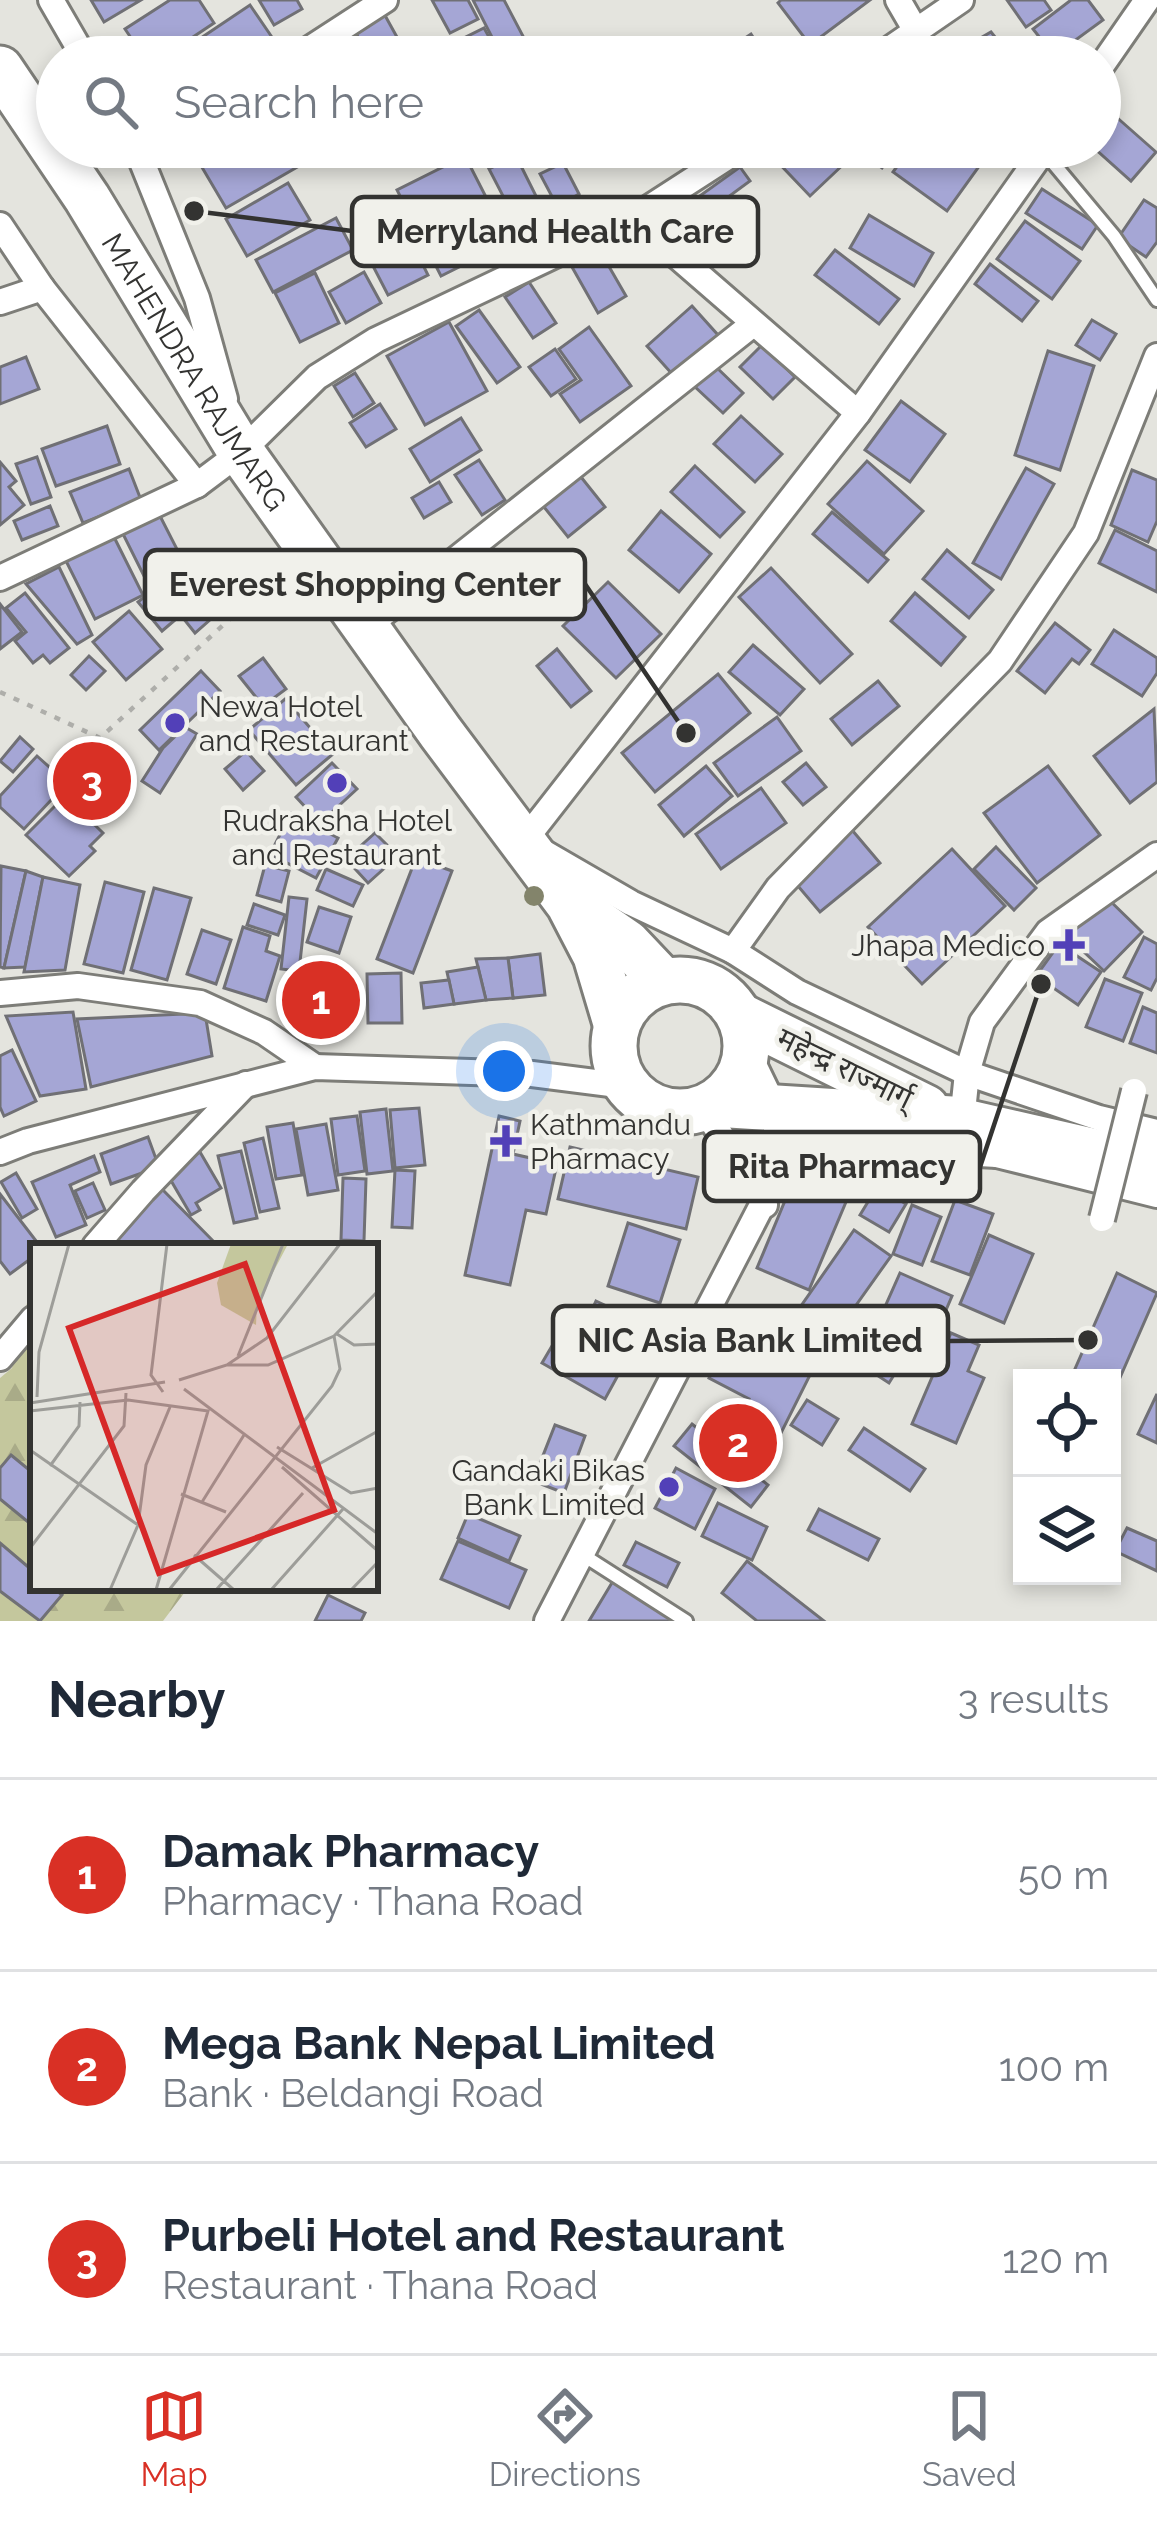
<!DOCTYPE html>
<html lang="en">
<head>
<meta charset="utf-8">
<style>
	body { margin:0; font-family:Raleway,"Noto Sans Devanagari",sans-serif; background:#f2f2f3; color:#1f2937 }
	.controls { position:absolute; right:36px; bottom:36px; display:grid; overflow:hidden; border-radius:0px; box-shadow:0 6px 18px #0003 }
	.controls button { width:108px; height:108px; display:grid; place-items:center; padding:0; border:0; border-bottom:3px solid #e0e1e3; background:#fff; color:#1f2937; font:60px sans-serif }
	.you { position:absolute; left:504px; top:1071px; width:42px; height:42px; margin:-30px; border:9px solid #fff; border-radius:50%; background:#1a73e8; box-shadow:0 0 0 18px #1a73e833 }
	.badge { display:grid; place-items:center; width:78px; height:78px; border-radius:50%; background:#d93025; color:#fff; font-size:39px; font-weight:700 }
	.pin { position:absolute; translate:-50% -50%; border:6px solid #fff; box-shadow:0 3px 12px #0006 }
	.list { margin:0; padding:0; list-style:none }
	h2 { display:flex; justify-content:space-between; align-items:center; height:156px; margin:0; padding:0 48px; font-size:51px }
	h2 small { font-size:39px; font-weight:400; color:#747a83 }
	.list li { display:grid; grid-template-columns:78px 1fr auto; gap:36px; align-items:center; box-sizing:border-box; height:192px; padding:0 48px; border-top:3px solid #e0e1e3 }
	.list b { display:block; font-size:45px; white-space:nowrap }
	.list p { margin:0; font-size:39px; white-space:nowrap; color:#747a83 }
	.list em { font-size:39px; font-style:normal; color:#747a83 }
	.icon { flex:none; width:66px; height:66px; fill:none; stroke:currentColor; stroke-width:2; stroke-linecap:round; stroke-linejoin:round }
	.map { position:relative; flex:none; width:1157px; height:1621px; overflow:hidden }
	.search { position:absolute; background:#fff; box-shadow:0 6px 18px #0003; left:36px; right:36px; top:36px; height:132px; display:flex; align-items:center; gap:30px; box-sizing:border-box; padding:0 42px; border-radius:66px; color:#747a83; font-size:45px }
	.sheet { height:732px; background:#fff }
	nav { display:flex; justify-content:space-around; align-items:center; box-sizing:border-box; height:168px; border-top:3px solid #e0e1e3; background:#fff; font-size:33px; color:#747a83 }
	nav a { display:grid; justify-items:center; gap:6px }
	nav .on { color:#d93025 }
	.map>svg:first-child { display:block }
</style>
</head>
<body>
<div class="map">
<svg width="1157" height="1621" viewBox="0 0 1157 1621">
	<defs>
		<pattern id="forest-firs" width="22" height="20" patternUnits="userSpaceOnUse" patternTransform="scale(3)"><rect width="22" height="20" fill="#c4c79d"/><path d="M5 1l3.5 6h-7zM16 11l3.5 6h-7z" fill="#a9ab88"/></pattern>
	</defs>
	<rect width="100%" height="100%" fill="#e4e4de"/>
	<polygon fill="url(#forest-firs)" points="33,1277 33,1588 188,1588 163,1621 0,1621 0,1378 12,1368"/>
	<g fill="#a5a6d5" stroke="#707075" stroke-width="3">
		<polygon points="91,0 141,0 104,22"/>
		<polygon points="170,0 199,0 214,23 163,57 144,57 125,29"/>
		<polygon points="259,0 297,0 302,9 274,25"/>
		<polygon points="432,0 468,0 478,19 450,33"/>
		<polygon points="473,0 504,0 524,38 499,51"/>
		<polygon points="781,0 870,0 810,45 778,3"/>
		<polygon points="1007,0 1044,0 1051,10 1026,27"/>
		<polygon points="1071,0 1088,0 1103,20 1070,44 1079,57 1055,57 1033,29"/>
		<polygon points="250,5 278,46 262,57 196,57 189,46"/>
		<polygon points="382,10 408,57 369,57 352,26"/>
		<polygon points="484,28 498,53 519,42 527,57 477,57 466,37"/>
		<polygon points="991,32 1011,57 963,57 958,51"/>
		<polygon points="751,34 766,57 719,57 718,56"/>
		<polygon points="1105,107 1156,152 1131,181 1093,147 1100,147 1100,112"/>
		<polygon points="190,147 307,147 313,158 226,208"/>
		<polygon points="782,147 837,147 848,160 810,196 772,156"/>
		<polygon points="854,147 897,147 882,168"/>
		<polygon points="911,147 936,150 993,147 947,211 893,172"/>
		<polygon points="465,156 509,242 441,276 397,190"/>
		<polygon points="516,156 545,214 519,227 489,169"/>
		<polygon points="563,163 579,194 557,206 540,174"/>
		<polygon points="740,167 750,181 709,211 726,234 703,250 676,213"/>
		<polygon points="288,183 310,220 247,256 226,219"/>
		<polygon points="1042,189 1098,225 1082,249 1026,213"/>
		<polygon points="1144,200 1157,208 1157,242 1146,257 1118,238"/>
		<polygon points="398,215 428,275 388,295 357,235"/>
		<polygon points="869,215 933,253 914,286 850,248"/>
		<polygon points="336,218 353,250 273,292 256,260"/>
		<polygon points="1025,221 1080,261 1052,299 997,259"/>
		<polygon points="835,250 899,299 879,324 815,275"/>
		<polygon points="600,251 626,296 598,313 572,267"/>
		<polygon points="990,264 1038,301 1022,321 975,284"/>
		<polygon points="364,272 381,303 346,323 329,292"/>
		<polygon points="315,273 339,323 300,342 275,293"/>
		<polygon points="529,282 556,323 533,338 505,297"/>
		<polygon points="692,306 718,335 673,375 647,346"/>
		<polygon points="479,310 520,367 497,383 456,326"/>
		<polygon points="1092,320 1116,334 1100,360 1076,345"/>
		<polygon points="449,322 487,391 425,425 387,356"/>
		<polygon points="589,327 631,386 580,422 560,394 581,380 559,349"/>
		<polygon points="762,345 795,377 773,399 740,367"/>
		<polygon points="555,349 576,379 551,396 529,367"/>
		<polygon points="1048,351 1094,366 1060,470 1015,455"/>
		<polygon points="26,357 39,389 0,404 0,367"/>
		<polygon points="714,365 743,393 723,413 694,386"/>
		<polygon points="355,373 374,403 353,417 334,386"/>
		<polygon points="901,401 945,434 910,482 865,450"/>
		<polygon points="380,404 396,429 366,447 350,423"/>
		<polygon points="741,416 782,454 755,482 714,444"/>
		<polygon points="461,418 481,450 430,482 410,449"/>
		<polygon points="107,426 120,464 56,486 42,449"/>
		<polygon points="37,457 51,497 31,504 16,464"/>
		<polygon points="479,460 505,500 482,515 455,475"/>
		<polygon points="867,461 923,511 884,554 828,504"/>
		<polygon points="0,462 16,481 9,487 24,505 0,525"/>
		<polygon points="695,466 744,512 720,537 671,492"/>
		<polygon points="1026,468 1054,484 1001,579 973,563"/>
		<polygon points="129,469 141,500 83,523 70,492"/>
		<polygon points="1132,470 1157,480 1157,521 1148,542 1111,525"/>
		<polygon points="577,472 605,507 568,537 540,502"/>
		<polygon points="439,482 451,502 424,518 412,498"/>
		<polygon points="50,506 58,526 22,540 14,521"/>
		<polygon points="661,511 711,554 679,592 629,550"/>
		<polygon points="832,512 888,560 868,582 813,534"/>
		<polygon points="159,514 181,557 144,576 122,532"/>
		<polygon points="1115,530 1157,551 1157,592 1099,563"/>
		<polygon points="113,535 143,595 95,619 65,559"/>
		<polygon points="487,545 513,579 484,601 458,566"/>
		<polygon points="947,550 993,590 969,618 923,579"/>
		<polygon points="59,567 92,635 77,644 26,584"/>
		<polygon points="771,568 852,654 820,683 739,597"/>
		<polygon points="179,569 202,597 162,631 138,602"/>
		<polygon points="608,582 661,634 616,678 563,626"/>
		<polygon points="25,593 69,648 50,663 43,655 33,663 15,641 26,632 6,608"/>
		<polygon points="915,593 965,637 941,665 891,621"/>
		<polygon points="209,596 221,610 195,633 183,618"/>
		<polygon points="0,604 22,632 0,649"/>
		<polygon points="129,611 162,649 126,680 93,642"/>
		<polygon points="1055,623 1090,650 1079,664 1072,659 1045,693 1017,671"/>
		<polygon points="1114,630 1157,658 1157,673 1142,696 1092,664"/>
		<polygon points="753,645 804,689 780,715 729,672"/>
		<polygon points="557,649 591,691 571,707 537,666"/>
		<polygon points="89,656 105,671 86,690 71,675"/>
		<polygon points="263,658 286,689 263,706 239,676"/>
		<polygon points="201,671 220,691 159,750 140,730"/>
		<polygon points="718,674 750,713 655,792 622,753"/>
		<polygon points="878,681 899,706 852,745 831,719"/>
		<polygon points="285,699 333,754 296,785 249,730"/>
		<polygon points="1154,709 1157,782 1130,803 1094,756"/>
		<polygon points="777,717 801,751 738,796 714,763"/>
		<polygon points="185,727 197,734 160,793 142,781 163,748"/>
		<polygon points="20,737 33,749 13,772 0,761"/>
		<polygon points="246,751 264,771 243,790 225,769"/>
		<polygon points="37,756 67,783 24,829 0,807 0,796"/>
		<polygon points="97,763 127,799 100,821 70,785"/>
		<polygon points="332,763 357,789 320,823 296,797"/>
		<polygon points="806,763 826,787 803,805 783,782"/>
		<polygon points="706,766 732,796 684,836 659,805"/>
		<polygon points="1048,766 1100,835 1037,883 984,813"/>
		<polygon points="761,788 786,823 721,869 696,834"/>
		<polygon points="65,796 103,833 90,846 95,851 69,876 26,835"/>
		<polygon points="291,813 338,838 316,878 270,854"/>
		<polygon points="852,830 880,863 820,912 792,879"/>
		<polygon points="375,833 398,856 368,883 346,859"/>
		<polygon points="996,847 1036,888 1014,910 974,869"/>
		<polygon points="952,849 1005,906 922,984 868,927"/>
		<polygon points="416,858 452,871 413,973 377,959"/>
		<polygon points="265,865 289,871 281,902 257,895"/>
		<polygon points="1,866 26,871 4,968 0,967"/>
		<polygon points="326,869 363,885 353,906 317,890"/>
		<polygon points="26,871 43,877 25,967 4,968"/>
		<polygon points="43,877 80,885 65,970 24,972"/>
		<polygon points="105,882 144,892 123,973 84,964"/>
		<polygon points="154,888 191,898 167,980 131,970"/>
		<polygon points="1104,895 1142,932 1104,971 1064,933"/>
		<polygon points="289,897 307,899 299,971 281,969"/>
		<polygon points="254,904 285,915 278,935 247,925"/>
		<polygon points="319,907 351,917 339,953 307,942"/>
		<polygon points="243,927 270,936 266,951 280,956 266,1001 224,988"/>
		<polygon points="202,930 231,940 216,984 187,974"/>
		<polygon points="1144,937 1157,944 1157,978 1151,990 1124,977"/>
		<polygon points="1059,944 1101,972 1078,1005 1036,976"/>
		<polygon points="540,954 545,995 513,998 508,958"/>
		<polygon points="508,958 513,998 486,1000 476,959"/>
		<polygon points="332,966 335,1009 308,1011 304,968"/>
		<polygon points="478,967 486,1000 454,1004 447,972"/>
		<polygon points="401,973 402,1023 368,1023 367,974"/>
		<polygon points="1105,979 1142,993 1123,1041 1086,1027"/>
		<polygon points="449,980 454,1004 424,1008 421,983"/>
		<polygon points="1143,1007 1157,1013 1157,1053 1130,1043"/>
		<polygon points="73,1012 86,1089 40,1096 6,1016"/>
		<polygon points="205,1013 212,1056 91,1087 77,1019"/>
		<polygon points="12,1050 36,1101 4,1116 0,1107 0,1056"/>
		<polygon points="419,1108 425,1165 395,1168 390,1110"/>
		<polygon points="386,1109 393,1171 367,1174 360,1112"/>
		<polygon points="357,1116 365,1171 338,1175 331,1119"/>
		<polygon points="499,1116 520,1121 513,1154 557,1164 546,1214 526,1210 510,1285 465,1275"/>
		<polygon points="293,1123 302,1175 276,1179 267,1127"/>
		<polygon points="326,1124 338,1190 308,1195 296,1129"/>
		<polygon points="148,1137 159,1167 111,1184 101,1154"/>
		<polygon points="263,1138 279,1208 260,1212 244,1143"/>
		<polygon points="570,1147 698,1177 686,1229 558,1199"/>
		<polygon points="241,1151 257,1218 234,1223 218,1156"/>
		<polygon points="200,1152 221,1188 196,1203 200,1210 191,1215 166,1172"/>
		<polygon points="94,1156 100,1172 70,1185 86,1225 56,1237 32,1182"/>
		<polygon points="799,1167 851,1190 809,1290 757,1268"/>
		<polygon points="395,1170 415,1171 412,1228 392,1227"/>
		<polygon points="16,1173 37,1209 22,1218 1,1182"/>
		<polygon points="888,1174 907,1184 889,1221 869,1212"/>
		<polygon points="343,1178 366,1179 364,1241 341,1240"/>
		<polygon points="93,1183 105,1210 87,1218 75,1191"/>
		<polygon points="160,1187 218,1246 107,1246"/>
		<polygon points="877,1187 906,1204 889,1232 860,1215"/>
		<polygon points="0,1194 40,1246 33,1246 33,1257 10,1274 0,1261"/>
		<polygon points="955,1200 993,1214 970,1275 932,1261"/>
		<polygon points="912,1205 941,1217 922,1265 893,1254"/>
		<polygon points="628,1223 680,1240 660,1303 608,1286"/>
		<polygon points="854,1230 891,1256 837,1332 801,1306"/>
		<polygon points="989,1235 1033,1254 1004,1323 960,1304"/>
		<polygon points="900,1273 952,1296 925,1359 872,1336"/>
		<polygon points="1117,1273 1157,1293 1112,1396 1112,1378 1071,1378"/>
		<polygon points="596,1301 645,1324 631,1353 583,1329"/>
		<polygon points="566,1322 628,1357 605,1399 542,1363"/>
		<polygon points="731,1333 811,1373 776,1443 737,1423 749,1399 709,1378"/>
		<polygon points="865,1333 904,1359 889,1383 849,1357"/>
		<polygon points="951,1333 979,1345 968,1371 984,1378 956,1443 912,1424"/>
		<polygon points="1157,1394 1157,1443 1138,1434"/>
		<polygon points="807,1400 838,1419 822,1445 791,1425"/>
		<polygon points="692,1424 768,1485 751,1507 674,1446"/>
		<polygon points="555,1425 585,1436 564,1493 533,1481"/>
		<polygon points="864,1428 925,1469 910,1491 849,1450"/>
		<polygon points="11,1455 33,1473 33,1526 0,1499 0,1468"/>
		<polygon points="676,1468 715,1489 695,1529 655,1508"/>
		<polygon points="718,1503 767,1527 752,1560 702,1536"/>
		<polygon points="819,1509 879,1539 868,1560 808,1530"/>
		<polygon points="468,1514 520,1536 509,1561 458,1538"/>
		<polygon points="1127,1528 1157,1541 1157,1571 1115,1551"/>
		<polygon points="458,1541 526,1570 509,1608 441,1579"/>
		<polygon points="636,1542 679,1563 667,1587 624,1565"/>
		<polygon points="0,1543 33,1571 33,1588 54,1588 62,1595 40,1621 0,1591"/>
		<polygon points="747,1561 824,1621 757,1621 722,1593"/>
		<polygon points="613,1581 679,1621 589,1621"/>
		<polygon points="328,1595 365,1613 361,1621 315,1621"/>
	</g>
	<g fill="none" stroke-linecap="round" stroke-linejoin="round">
		<g stroke="#7d7d78" stroke-width="18">
			<g id="lane">
				<polyline points="1044,152 1114,236 1157,300"/>
				<polyline points="583,1555 686,1621"/>
			</g>
		</g>
		<g stroke="#7d7d78" stroke-width="30">
			<g id="street">
				<polyline points="51,0 84,57"/>
				<polyline points="898,0 916,31"/>
				<polyline points="297,57 385,0"/>
				<polyline points="878,57 961,0"/>
				<polyline points="1100,68 1147,0"/>
				<polyline points="136,147 197,298 225,399"/>
				<polyline points="1046,147 858,413 524,841 631,903 733,951 797,992 967,1073 1099,1118 1157,1132"/>
				<polyline points="633,218 858,413"/>
				<polyline points="0,225 42,288 197,485"/>
				<polyline points="0,302 42,288"/>
				<polyline points="0,578 197,485 241,452 317,377 376,340 633,218 743,147"/>
				<polyline points="365,627 454,561 753,324"/>
				<polyline points="733,951 778,888 1000,661 1086,533 1157,356"/>
				<polyline points="0,993 78,986 200,1003 264,1032 315,1067"/>
				<polyline points="703,1107 765,1205"/>
				<polyline points="962,1121 967,1073 982,1022 1048,932 1157,855"/>
				<polyline points="996,1129 997,1155 1157,1195"/>
				<polyline points="0,1152 28,1141 315,1067 532,1074 626,1086"/>
				<polyline points="831,1166 924,1151 997,1155"/>
				<polyline points="778,1174 802,1152 858,1121"/>
				<polyline points="95,1246 143,1191 246,1084"/>
				<polyline points="0,1358 33,1319"/>
				<polyline points="547,1621 778,1174 775,1108 748,1052"/>
			</g>
		</g>
		<g stroke="#7d7d78" stroke-width="51">
			<g id="highway">
				<path id="s1" d="M0 69 87 198 241 452 441 733 569 904 596 956 616 1023"/>
				<polyline points="572,905 627,943 662,980"/>
				<circle cx="680" cy="1046" r="66"/>
				<polyline points="740,1016 926,1108"/>
				<polyline points="714,1104 951,1119 1157,1166"/>
			</g>
		</g>
		<polyline stroke="#aeaeaa" stroke-width="4.5" stroke-dasharray="6 9" stroke-linecap="butt" points="0,692 100,738 233,616"/>
		<use href="#lane" stroke="#fff" stroke-width="12"/>
		<use href="#street" stroke="#fff" stroke-width="24"/>
		<use href="#highway" stroke="#fff" stroke-width="45"/>
		<g stroke="#7d7d78" stroke-width="30" stroke-linecap="butt">
			<polyline id="street-bridge" points="1102,1219 1134,1091"/>
		</g>
		<use href="#street-bridge" stroke="#fff" stroke-width="24"/>
	</g>
	<circle fill="#83846b" cx="534" cy="896" r="10"/>
	<g fill="#5240b8" stroke="#f1f1eb" stroke-width="4.5">
		<circle cx="175" cy="723" r="12"/>
		<circle cx="337" cy="783" r="12"/>
		<path d="M1063 927h12v12h12v12h-12v12h-12v-12h-12v-12h12z"/>
		<path d="M500 1123h12v12h12v12h-12v12h-12v-12h-12v-12h12z"/>
		<circle cx="669" cy="1487" r="12"/>
	</g>
	<g text-anchor="middle" dominant-baseline="central" stroke-width="9" stroke-linejoin="round" paint-order="stroke">
		<g font-size="30" fill="#333331" stroke="#f1f1eb">
			<text stroke="none"><textPath href="#s1" startOffset="360">MAHENDRA RAJMARG</textPath></text>
			<text transform="translate(845 1068) rotate(26)">महेन्द्र राज्मार्ग्</text>
		</g>
		<g font-size="30" fill="#333331" stroke="#f1f1eb" text-anchor="start">
			<text x="199" y="706">Newa Hotel<tspan x="199" dy="34">and Restaurant</tspan></text>
			<text x="337" y="820" text-anchor="middle">Rudraksha Hotel<tspan x="337" dy="34">and Restaurant</tspan></text>
			<text x="1045" y="945" text-anchor="end">Jhapa Medico</text>
			<text x="530" y="1124">Kathmandu<tspan x="530" dy="34">Pharmacy</tspan></text>
			<text x="645" y="1470" text-anchor="end">Gandaki Bikas<tspan x="645" dy="34">Bank Limited</tspan></text>
		</g>
	</g>
	<g transform="translate(30 1243)">
		<rect width="348" height="348" fill="#e4e4de"/>
		<path d="M201 1H258L227 60 226 82 191 62 187 40Z" fill="#c4c79d"/>
		<path fill="none" stroke="#9d9d99" stroke-width="3" d="M307 91 324 102 348 101M208 113 253 1M197 122H238L304 93 348 48M149 137 197 122 237 95 310 1M154 146 348 291M133 149 121 132 137 1M7 154 9 109 39 1M0 160 135 139M0 168 98 157 178 168 126 347M247 204 321 250 348 245M0 207 108 282M20 223 49 183 50 159M252 224 348 308M282 225 348 188M151 251 196 269M172 259 214 192M0 305 94 183 96 150M164 312 204 347M80 347 108 282 116 222 140 164M139 347 302 143 310 126 304 93M186 347 273 250M241 347 313 266M321 347 348 319"/>
		<path fill="#d62828" fill-opacity="0.15" stroke="#d62828" stroke-width="6" d="M215 21 304 267 129 330 39 85Z"/>
		<rect width="348" height="348" fill="none" stroke="#333331" stroke-width="6"/>
	</g>
	<path fill="none" stroke="#333331" stroke-width="4.5" d="M194 211L352 231M686 733L585 584M1041 984L980 1167M1088 1340L948 1341"/>
	<g fill="#333331" stroke="#f1f1eb" stroke-width="4.5">
		<circle cx="194" cy="211" r="12"/>
		<circle cx="686" cy="733" r="12"/>
		<circle cx="1041" cy="984" r="12"/>
		<circle cx="1088" cy="1340" r="12"/>
	</g>
	<g fill="#f1f1eb" stroke="#333331" stroke-width="4.5">
		<rect x="352" y="197" width="406" height="69" rx="12"/>
		<rect x="145" y="550" width="440" height="69" rx="12"/>
		<rect x="704" y="1132" width="276" height="69" rx="12"/>
		<rect x="553" y="1306" width="395" height="69" rx="12"/>
	</g>
	<g font-size="33" text-anchor="middle" font-weight="bold" fill="#333331">
		<text x="555" y="243">Merryland Health Care</text>
		<text x="365" y="596">Everest Shopping Center</text>
		<text x="842" y="1178">Rita Pharmacy</text>
		<text x="750" y="1352">NIC Asia Bank Limited</text>
	</g>
</svg>
<div class="controls">
<button><svg class="icon" aria-label="locate" viewBox="0 0 24 24"><circle cx="12" cy="12" r="6"/><path d="M12 2v4M12 18v4M2 12h4M18 12h4"/></svg></button>
<button><svg class="icon" aria-label="layers" viewBox="0 0 24 24"><path d="M12 4l9 5-9 5-9-5zM3 14l9 5 9-5"/></svg></button>
</div>
<div class="you"></div>
<div class="pin badge" style="left:321px;top:1000px">1</div>
<div class="pin badge" style="left:738px;top:1443px">2</div>
<div class="pin badge" style="left:92px;top:781px">3</div>
<div class="search"><svg class="icon" aria-label="search" viewBox="0 0 24 24"><circle cx="10" cy="10" r="6"/><path d="M15 15l6 6"/></svg>Search here</div>
</div>
<section class="sheet">
<h2>Nearby<small>3 results</small></h2>
<ul class="list">
<li><span class="badge">1</span><div><b>Damak Pharmacy</b><p>Pharmacy · Thana Road</p></div><em>50 m</em></li>
<li><span class="badge">2</span><div><b>Mega Bank Nepal Limited</b><p>Bank · Beldangi Road</p></div><em>100 m</em></li>
<li><span class="badge">3</span><div><b>Purbeli Hotel and Restaurant</b><p>Restaurant · Thana Road</p></div><em>120 m</em></li>
</ul>
</section>
<nav>
<a class="on"><svg class="icon" aria-label="map" viewBox="0 0 24 24"><path d="M3 6l6-2 6 2 6-2v14l-6 2-6-2-6 2zM9 4v14M15 6v14"/></svg>Map</a>
<a><svg class="icon" aria-label="directions" viewBox="0 0 24 24"><path d="M12 3l9 9-9 9-9-9zM9 14v-3h6M13 9l2 2-2 2"/></svg>Directions</a>
<a><svg class="icon" aria-label="saved" viewBox="0 0 24 24"><path d="M7 4h10v16l-5-4-5 4z"/></svg>Saved</a>
</nav>
</body>
</html>
